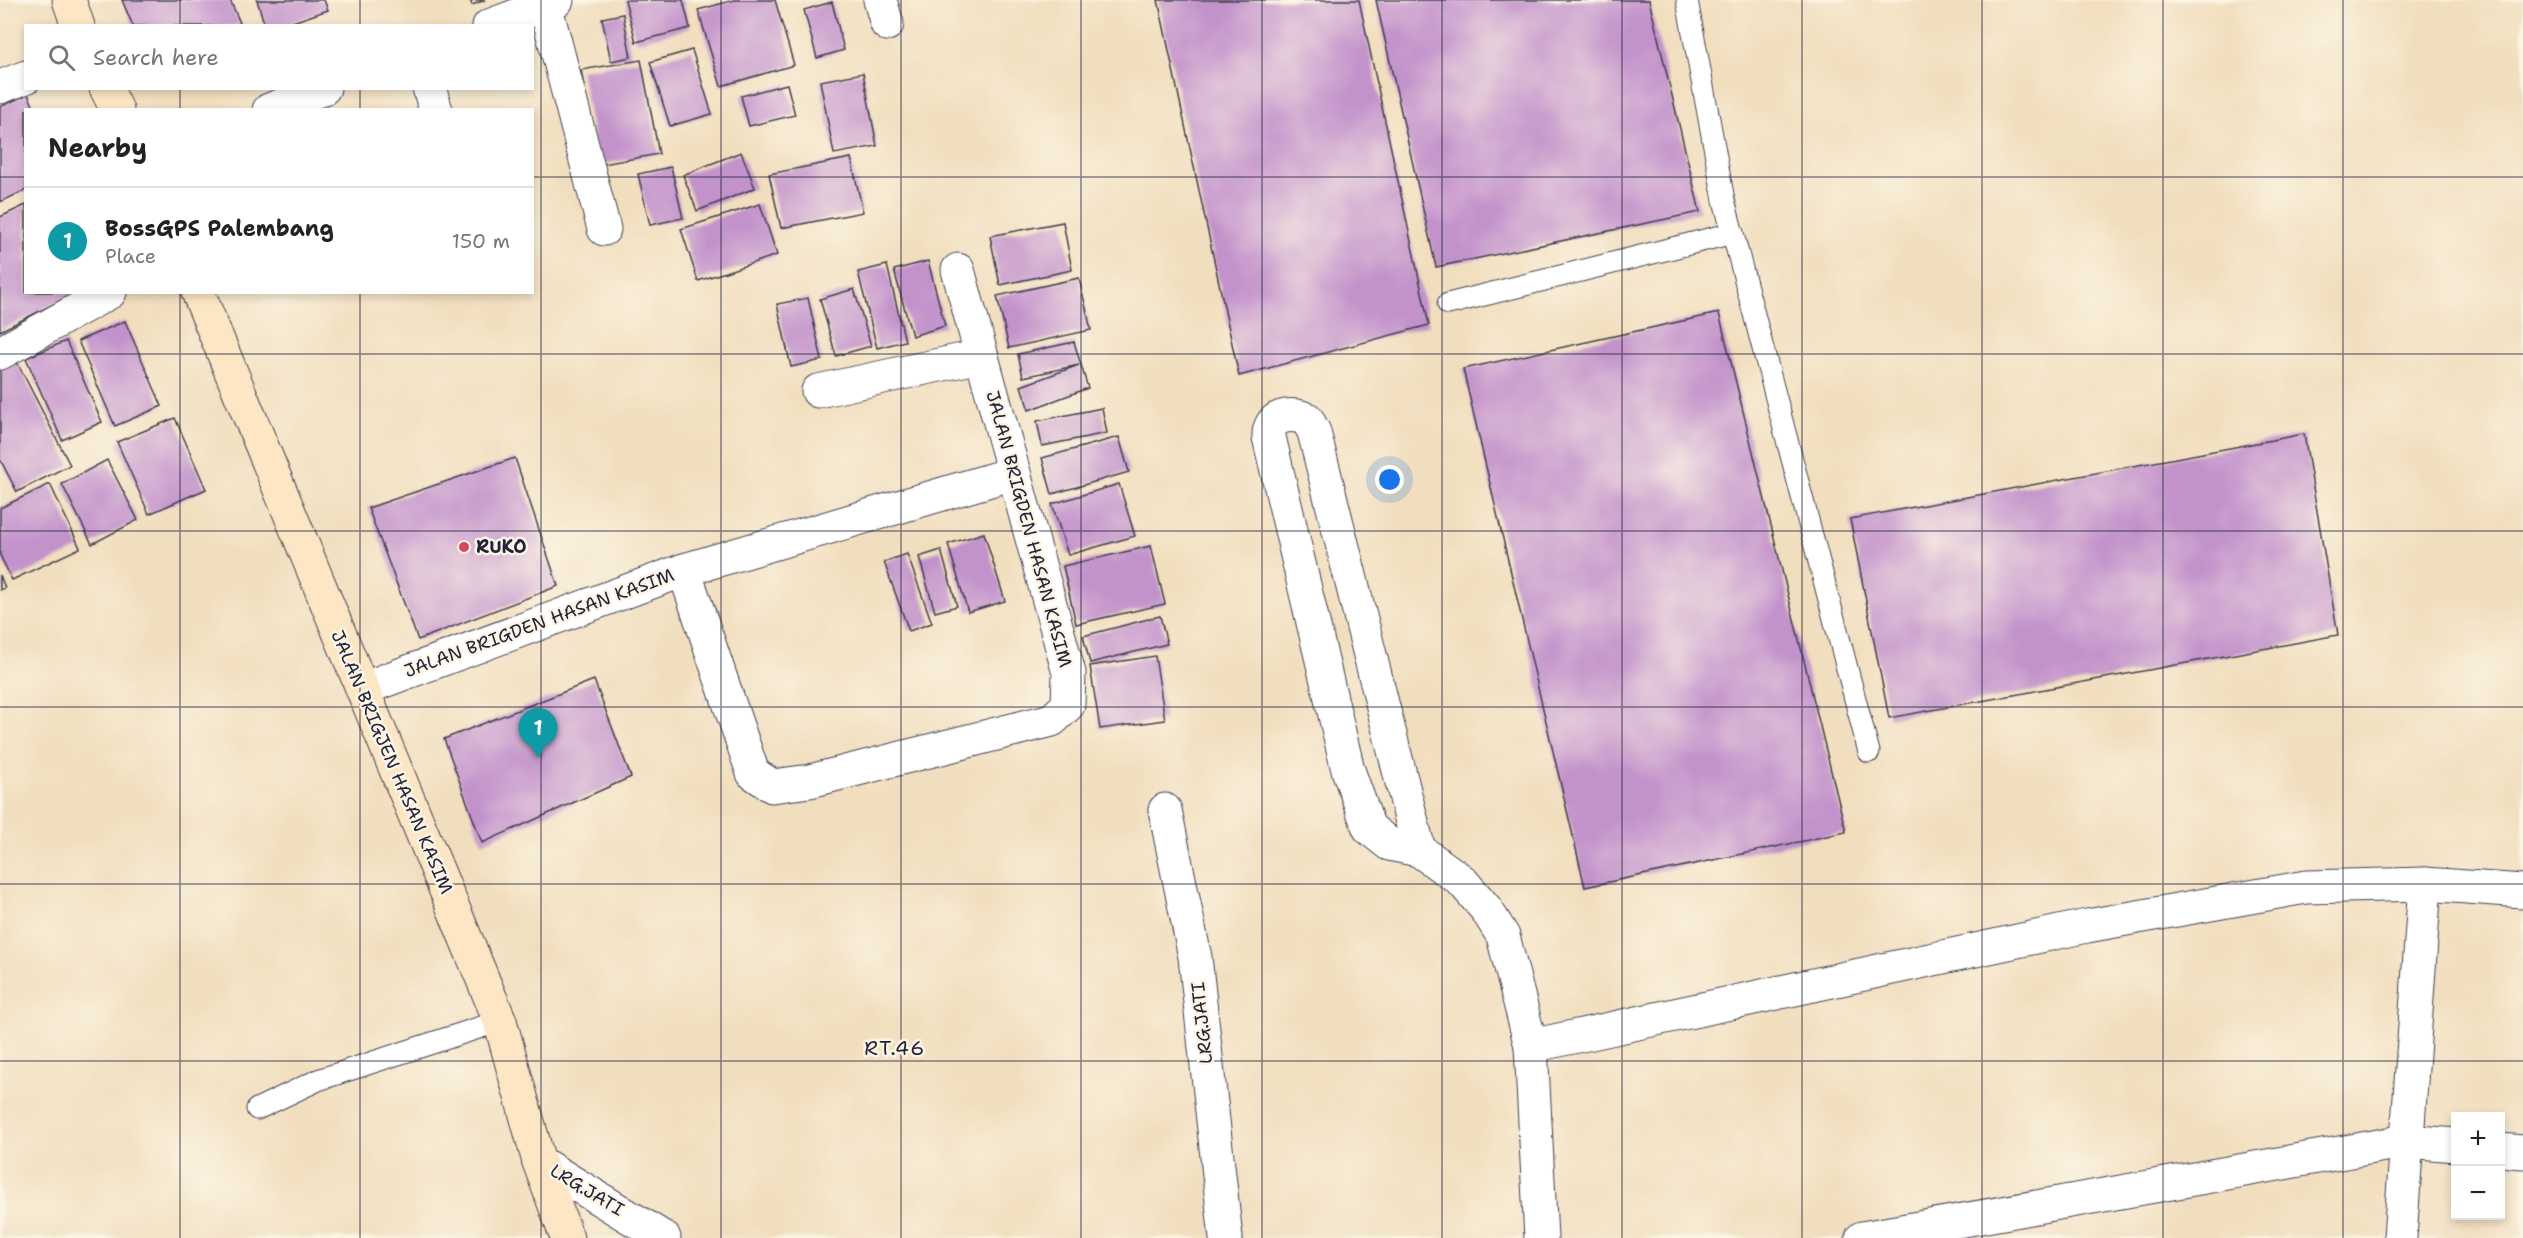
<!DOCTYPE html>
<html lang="en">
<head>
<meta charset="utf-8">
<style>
	body { margin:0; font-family:"Shantell Sans",sans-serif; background:#f6f6f6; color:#222 }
	.controls { position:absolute; right:18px; bottom:18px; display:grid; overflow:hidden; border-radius:0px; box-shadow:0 3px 9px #0003 }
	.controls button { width:54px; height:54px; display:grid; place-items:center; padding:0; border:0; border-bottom:2px solid #e0e0e0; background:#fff; color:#222; font:30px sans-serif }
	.you { position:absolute; left:1390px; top:480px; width:21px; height:21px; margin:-15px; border:4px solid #fff; border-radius:50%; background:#1a73e8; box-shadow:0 0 0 9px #1a73e833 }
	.badge { display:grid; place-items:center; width:39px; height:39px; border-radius:50%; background:#7c3aed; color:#fff; font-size:20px; font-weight:700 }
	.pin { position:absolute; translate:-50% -50px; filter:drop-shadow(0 2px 3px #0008) }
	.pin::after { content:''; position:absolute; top:32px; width:21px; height:18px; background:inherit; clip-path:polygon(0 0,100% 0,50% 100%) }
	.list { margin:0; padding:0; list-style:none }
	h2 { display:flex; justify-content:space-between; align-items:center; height:78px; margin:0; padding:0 24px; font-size:26px }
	h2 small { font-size:20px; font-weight:400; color:#767676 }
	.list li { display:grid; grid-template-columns:39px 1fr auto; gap:18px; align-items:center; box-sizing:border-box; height:108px; padding:0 24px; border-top:2px solid #e0e0e0 }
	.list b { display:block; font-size:22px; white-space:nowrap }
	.list p { margin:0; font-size:20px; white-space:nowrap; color:#767676 }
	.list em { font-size:20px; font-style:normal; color:#767676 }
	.icon { flex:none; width:33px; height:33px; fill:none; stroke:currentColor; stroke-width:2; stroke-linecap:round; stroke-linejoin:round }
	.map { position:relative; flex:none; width:2523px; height:1238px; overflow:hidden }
	.search { position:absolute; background:#fff; box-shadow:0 3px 9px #0003; left:24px; top:24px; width:510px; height:66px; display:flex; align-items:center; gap:15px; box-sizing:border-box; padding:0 21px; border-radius:0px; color:#767676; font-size:22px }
	.panel { position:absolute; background:#fff; box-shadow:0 3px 9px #0003; left:24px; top:108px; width:510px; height:186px; border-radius:0px }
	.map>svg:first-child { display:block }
</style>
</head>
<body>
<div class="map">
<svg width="2523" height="1238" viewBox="0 0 2523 1238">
	<rect width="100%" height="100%" fill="#fcf5e5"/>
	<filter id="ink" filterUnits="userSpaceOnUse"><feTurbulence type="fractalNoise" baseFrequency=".0167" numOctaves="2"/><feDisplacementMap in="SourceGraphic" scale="12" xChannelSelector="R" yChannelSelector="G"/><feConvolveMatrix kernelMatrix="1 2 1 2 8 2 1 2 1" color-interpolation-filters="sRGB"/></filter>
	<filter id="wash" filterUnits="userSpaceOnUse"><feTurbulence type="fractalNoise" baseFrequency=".008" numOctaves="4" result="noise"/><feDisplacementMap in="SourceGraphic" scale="24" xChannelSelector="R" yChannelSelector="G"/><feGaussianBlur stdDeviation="1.35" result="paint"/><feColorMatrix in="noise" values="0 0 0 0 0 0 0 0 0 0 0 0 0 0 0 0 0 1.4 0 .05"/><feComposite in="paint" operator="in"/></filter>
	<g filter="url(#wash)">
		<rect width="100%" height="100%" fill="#f1debe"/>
		<g id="blocks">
			<g fill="#c292cb">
				<polygon points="122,0 230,0 240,23 234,26 133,26"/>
				<polygon points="257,0 324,0 328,10 281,26 265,26"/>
				<polygon points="470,0 485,0 472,5"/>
				<polygon points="625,0 683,0 690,28 636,42"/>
				<polygon points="734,0 775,0 794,65 721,86 698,10"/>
				<polygon points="1158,0 1359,0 1429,325 1239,376"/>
				<polygon points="1376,0 1649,0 1700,212 1436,267"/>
				<polygon points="832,2 844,50 817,58 804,10"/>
				<polygon points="623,14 631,57 611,61 602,18"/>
				<polygon points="692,50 712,114 670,126 650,62"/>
				<polygon points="641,60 659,154 598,165 581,70"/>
				<polygon points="863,73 877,146 834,154 820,81"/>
				<polygon points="787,84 795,115 749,126 741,96"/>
				<polygon points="28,94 35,110 26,110 26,190 0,202 0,107"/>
				<polygon points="741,152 755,188 697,211 683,175"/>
				<polygon points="851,158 863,212 781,228 769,174"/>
				<polygon points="671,167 683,218 650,225 638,174"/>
				<polygon points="760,204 777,255 698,281 681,229"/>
				<polygon points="26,205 26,292 78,292 0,331 0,217"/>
				<polygon points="1063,222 1072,270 1000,285 990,236"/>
				<polygon points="928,261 945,326 912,336 894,270"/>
				<polygon points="887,265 905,341 877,348 858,272"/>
				<polygon points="1079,278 1091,330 1009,348 997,296"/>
				<polygon points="854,289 871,346 836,356 820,299"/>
				<polygon points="808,298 822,360 791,367 777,304"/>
				<polygon points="1719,313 1846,832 1585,887 1463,369"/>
				<polygon points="125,321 162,406 115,426 78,341"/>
				<polygon points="66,341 102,422 62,440 26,358"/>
				<polygon points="1074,342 1088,388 1029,410 1021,386 1079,365 1023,377 1018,354"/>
				<polygon points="16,360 70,465 17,492 0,459 0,368"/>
				<polygon points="1102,408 1107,433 1042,446 1037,421"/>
				<polygon points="175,418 206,489 149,514 117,442"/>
				<polygon points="2304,434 2338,635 1889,718 1850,519"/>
				<polygon points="1119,437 1129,472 1052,494 1042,458"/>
				<polygon points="515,458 558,586 418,640 368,508"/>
				<polygon points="107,460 138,520 92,544 62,484"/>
				<polygon points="50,484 80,548 12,580 0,555 0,508"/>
				<polygon points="1119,484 1135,536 1068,555 1052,504"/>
				<polygon points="984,533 1005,601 968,612 948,544"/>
				<polygon points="1151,546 1165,604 1076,624 1063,566"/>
				<polygon points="941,550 957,606 935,612 919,557"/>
				<polygon points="907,554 932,623 909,631 884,562"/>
				<polygon points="0,575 5,588 0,590"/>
				<polygon points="1160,616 1167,644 1090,663 1083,636"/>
				<polygon points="1155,656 1165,720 1100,729 1090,666"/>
				<polygon points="594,680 631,777 482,843 444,739"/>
			</g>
		</g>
	</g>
	<g filter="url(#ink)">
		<use href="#blocks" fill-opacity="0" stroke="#413e4f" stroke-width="1.5"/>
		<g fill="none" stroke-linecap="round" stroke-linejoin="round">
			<g stroke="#413e4f" stroke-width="23">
				<g id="lane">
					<polyline points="1687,0 1724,200 1869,752"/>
					<polyline points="1448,304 1733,233"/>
					<polyline points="257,1109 318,1080 500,1021"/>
				</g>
			</g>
			<g stroke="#413e4f" stroke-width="35">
				<g id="street">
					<polyline points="880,0 887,24"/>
					<polyline points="545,4 604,229"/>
					<polyline points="489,26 557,0"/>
					<polyline points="0,87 26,77"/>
					<polyline points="429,88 436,110"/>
					<polyline points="269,110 324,88"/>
					<polyline points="0,353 110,292"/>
					<polyline points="818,391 981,356"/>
					<polyline points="684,570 1014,473"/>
					<polyline points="362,689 684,570 753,773 772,786 810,781 1052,720 1068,705 1069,673 958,270"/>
					<polyline points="1165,810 1195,957 1226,1238"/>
					<path d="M1419 850 1389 844 1369 828 1348 770 1269 437C1268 415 1290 412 1307 419L1314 432 1419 850 1462 881 1486 909 1503 936 1531 1046 1541 1238"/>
					<polyline points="1531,1046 2087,926 2306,887 2425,884 2523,891"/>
					<polyline points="2500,1150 2523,1152"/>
					<polyline points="539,1162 664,1238"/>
					<polyline points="1862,1238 2407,1141 2456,1145"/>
					<polyline points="2400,1238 2425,884"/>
				</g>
			</g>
			<g stroke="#413e4f" stroke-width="35">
				<g id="secondary">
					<polyline points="69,0 78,26"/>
					<polyline points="106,88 117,110"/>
					<polyline points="198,292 500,1021 539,1162 567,1238"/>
				</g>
			</g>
			<use href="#lane" stroke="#fff" stroke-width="21"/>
			<use href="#street" stroke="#fff" stroke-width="33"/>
			<use href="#secondary" stroke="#fce6c4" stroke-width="33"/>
		</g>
	</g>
	<path fill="none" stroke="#22223b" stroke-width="1.5" stroke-opacity="0.55" d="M180 0V26M360 0V26M541 0V1238M721 0V1238M901 0V1238M1081 0V1238M1262 0V1238M1442 0V1238M1622 0V1238M1802 0V1238M1982 0V1238M2163 0V1238M2343 0V1238M180 88V110M360 88V110M0 177H26M532 177H2523M180 292V1238M360 292V1238M0 354H2523M0 531H2523M0 707H2523M0 884H2523M0 1061H2523"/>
	<circle fill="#d1495b" stroke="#fcf5e5" stroke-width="2" cx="464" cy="547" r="6"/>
	<g text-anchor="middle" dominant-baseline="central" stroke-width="5" stroke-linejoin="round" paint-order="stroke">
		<g font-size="18" fill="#22223b" stroke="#fcf5e5">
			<text transform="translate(1029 529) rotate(75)">JALAN BRIGDEN HASAN KASIM</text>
			<text transform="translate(539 623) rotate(-20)">JALAN BRIGDEN HASAN KASIM</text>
			<text transform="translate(392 762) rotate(67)">JALAN BRIGJEN HASAN KASIM</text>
			<text transform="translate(1202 1023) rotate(-96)">LRG.JATI</text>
			<text transform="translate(587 1190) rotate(31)">LRG.JATI</text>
		</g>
		<g font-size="18" font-weight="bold" fill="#22223b" stroke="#fcf5e5" text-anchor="start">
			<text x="476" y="547">RUKO</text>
		</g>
		<g font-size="20" letter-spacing="1.5" fill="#22223b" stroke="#fcf5e5">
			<text x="895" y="1048">RT.46</text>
		</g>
	</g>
</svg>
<div class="controls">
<button>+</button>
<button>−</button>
</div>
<div class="you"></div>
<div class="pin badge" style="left:538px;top:758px;background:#0f9aa8">1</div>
<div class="search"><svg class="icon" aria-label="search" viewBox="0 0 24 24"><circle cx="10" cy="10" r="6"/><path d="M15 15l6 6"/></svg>Search here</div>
<section class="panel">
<h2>Nearby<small></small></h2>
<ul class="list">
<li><span class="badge" style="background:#0f9aa8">1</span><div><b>BossGPS Palembang</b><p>Place</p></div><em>150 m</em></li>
</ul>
</section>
</div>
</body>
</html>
